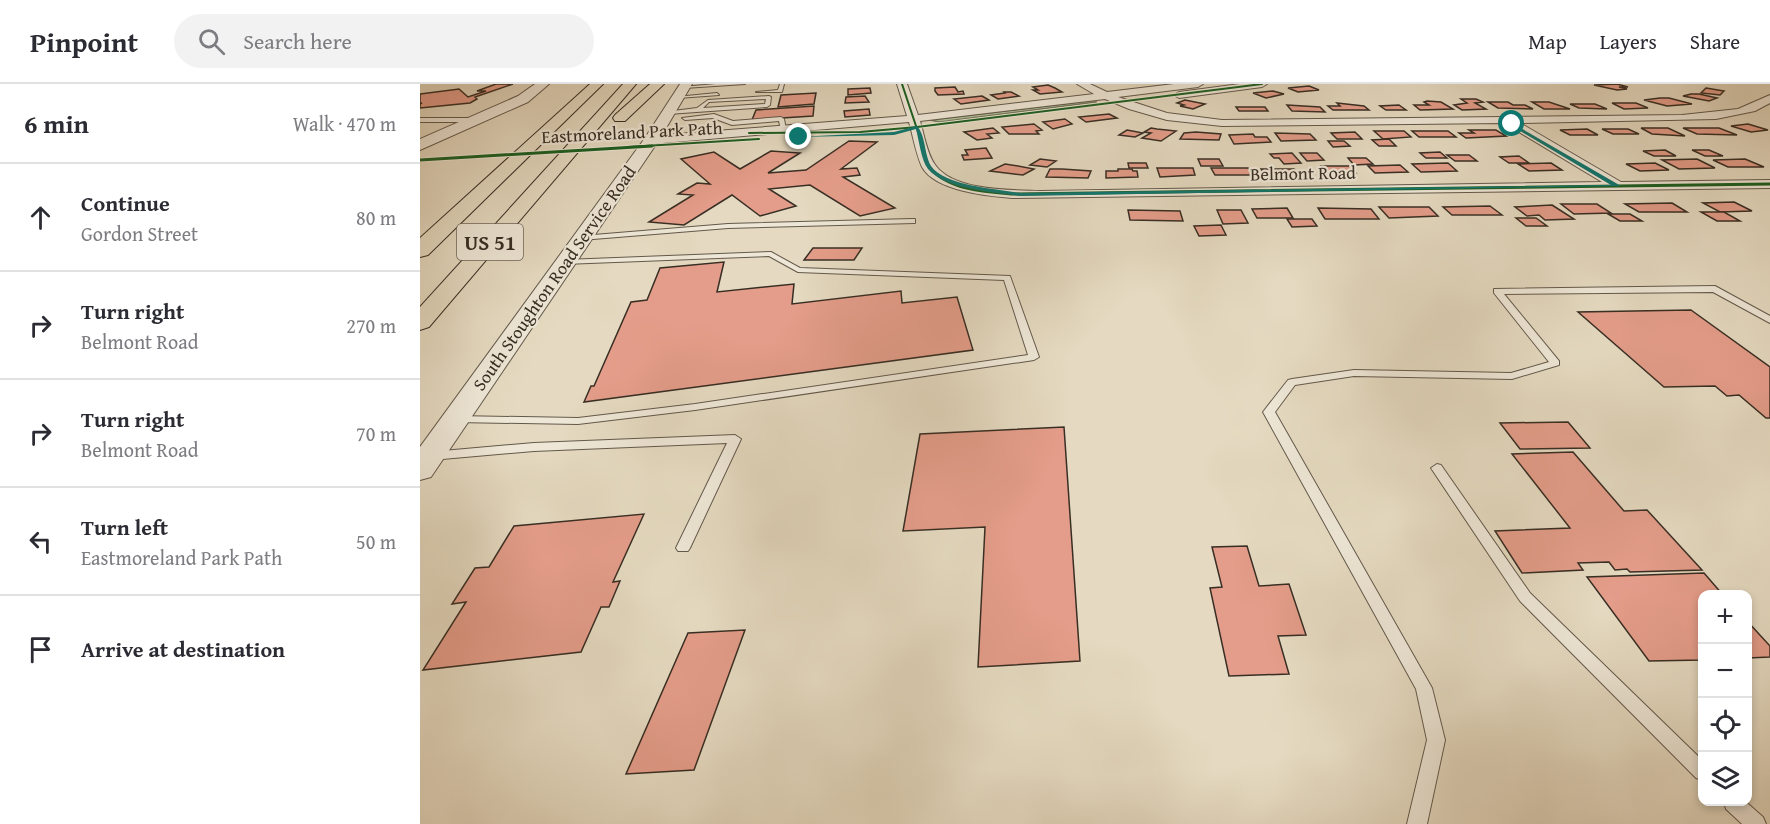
<!DOCTYPE html>
<html lang="en">
<head>
<meta charset="utf-8">
<style>
	body { margin:0; font-family:"Gentium Book Plus",serif; background:#f2f2f3; color:#2b2b33 }
	.controls { position:absolute; right:18px; bottom:18px; display:grid; overflow:hidden; border-radius:12px; box-shadow:0 3px 9px #0003 }
	.controls button { width:54px; height:54px; display:grid; place-items:center; padding:0; border:0; border-bottom:2px solid #e1e1e2; background:#fff; color:#2b2b33; font:30px sans-serif }
	.stop { position:absolute; width:18px; height:18px; margin:-14px; border:4px solid #0f766e; border-radius:50%; background:#fff }
	.stop.end { background:#0f766e; border-color:#fff; box-shadow:0 2px 6px #0008 }
	.list { margin:0; padding:0; list-style:none }
	h2 { display:flex; justify-content:space-between; align-items:center; height:78px; margin:0; padding:0 24px; font-size:26px }
	h2 small { font-size:20px; font-weight:400; color:#7c7c81 }
	.list li { display:grid; grid-template-columns:39px 1fr auto; gap:18px; align-items:center; box-sizing:border-box; height:108px; padding:0 24px; border-top:2px solid #e1e1e2 }
	.list b { display:block; font-size:22px; white-space:nowrap }
	.list p { margin:0; font-size:20px; white-space:nowrap; color:#7c7c81 }
	.list em { font-size:20px; font-style:normal; color:#7c7c81 }
	.icon { flex:none; width:33px; height:33px; fill:none; stroke:currentColor; stroke-width:2; stroke-linecap:round; stroke-linejoin:round }
	.map { position:relative; flex:none; width:1350px; height:740px; overflow:hidden }
	header { display:flex; align-items:center; gap:36px; box-sizing:border-box; height:84px; padding:0 30px; background:#fff; border-bottom:2px solid #e1e1e2 }
	header strong { font-size:28px }
	nav { display:flex; gap:33px; margin-inline-start:auto; font-size:21px }
	.search { width:420px; height:54px; background:#f2f2f3; display:flex; align-items:center; gap:15px; box-sizing:border-box; padding:0 21px; border-radius:33px; color:#7c7c81; font-size:22px }
	main { display:flex }
	aside { flex:1; background:#fff }
	.map>svg:first-child { display:block }
</style>
</head>
<body>
<header>
<strong>Pinpoint</strong>
<div class="search"><svg class="icon" aria-label="search" viewBox="0 0 24 24"><circle cx="10" cy="10" r="6"/><path d="M15 15l6 6"/></svg>Search here</div>
<nav><a>Map</a><a>Layers</a><a>Share</a></nav>
</header>
<main>
<aside>
<h2>6 min<small>Walk · 470 m</small></h2>
<ul class="list">
<li><svg class="icon" aria-label="ahead" viewBox="0 0 24 24"><path d="M12 20V5M6 11l6-6 6 6"/></svg><div><b>Continue</b><p>Gordon Street</p></div><em>80 m</em></li>
<li><svg class="icon" aria-label="right" viewBox="0 0 24 24"><path d="M7 20v-9h11M14 6l5 5-5 5"/></svg><div><b>Turn right</b><p>Belmont Road</p></div><em>270 m</em></li>
<li><svg class="icon" aria-label="right" viewBox="0 0 24 24"><path d="M7 20v-9h11M14 6l5 5-5 5"/></svg><div><b>Turn right</b><p>Belmont Road</p></div><em>70 m</em></li>
<li><svg class="icon" aria-label="left" viewBox="0 0 24 24"><path d="M17 20v-9H6M10 6l-5 5 5 5"/></svg><div><b>Turn left</b><p>Eastmoreland Park Path</p></div><em>50 m</em></li>
<li><svg class="icon" aria-label="arrive" viewBox="0 0 24 24"><path d="M6 21V4h12l-3 4 3 4H6"/></svg><div><b>Arrive at destination</b></div></li>
</ul>
</aside>
<div class="map">
<svg width="1350" height="740" viewBox="0 0 1350 740">
	<rect width="100%" height="100%" fill="#e5dac1"/>
	<filter id="stains"><feTurbulence type="fractalNoise" baseFrequency=".00333" numOctaves="4"/><feColorMatrix values="0 0 0 0 .2 0 0 0 0 .09 0 0 0 0 .02 0 0 0 .5 -.17"/></filter>
	<radialGradient id="worn" r=".72"><stop offset=".6" stop-color="#630" stop-opacity="0"/><stop offset="1" stop-color="#630" stop-opacity=".3"/></radialGradient>
	<polygon fill="#afc197" stroke="#74785e" stroke-width="1.5" points="676,16 676,18 520,38 510,36"/>
	<g fill="#e49d8a" stroke="#382e24" stroke-width="1.5">
		<polygon points="76,0 93,0 55,13 57,15 50,19 0,24 0,20 2,19 0,19 0,10 39,5 48,13 66,7 57,7"/>
		<polygon points="1197,0 1208,3 1199,3 1207,5 1197,6 1174,1"/>
		<polygon points="628,1 635,4 642,8 620,10 613,6 618,6 613,3"/>
		<polygon points="889,2 899,6 878,8 868,4"/>
		<polygon points="535,3 538,8 543,7 544,10 518,11 515,7 515,4"/>
		<polygon points="450,4 451,9 428,11 428,5"/>
		<polygon points="1286,4 1304,7 1300,11 1281,9"/>
		<polygon points="853,7 864,10 846,14 833,9"/>
		<polygon points="584,8 591,8 599,12 578,15 571,11 585,9"/>
		<polygon points="396,9 394,20 358,23 361,11"/>
		<polygon points="1271,10 1279,10 1297,14 1289,17 1263,12"/>
		<polygon points="445,12 449,18 425,19 426,13"/>
		<polygon points="562,12 569,16 541,20 534,15"/>
		<polygon points="1240,14 1249,14 1272,20 1247,22 1224,16"/>
		<polygon points="1041,15 1056,15 1063,18 1055,19 1066,25 1042,26 1034,21 1047,19"/>
		<polygon points="765,16 785,20 773,25 760,22 764,21 757,19"/>
		<polygon points="1007,17 1021,18 1033,25 1000,26 994,21 1009,21 1004,18"/>
		<polygon points="1068,18 1088,18 1093,21 1105,21 1113,25 1078,24"/>
		<polygon points="1112,18 1129,18 1150,25 1124,25"/>
		<polygon points="917,19 944,22 949,26 913,26 908,22 920,22"/>
		<polygon points="1192,19 1216,19 1228,24 1204,25"/>
		<polygon points="1150,20 1175,20 1187,25 1159,24"/>
		<polygon points="867,21 900,23 905,28 872,27"/>
		<polygon points="979,21 986,26 966,26 960,22"/>
		<polygon points="394,22 393,32 332,36 336,26"/>
		<polygon points="816,23 845,23 848,27 819,27"/>
		<polygon points="449,25 450,31 425,33 424,27"/>
		<polygon points="689,30 697,34 666,38 659,33"/>
		<polygon points="645,35 652,40 633,45 623,38"/>
		<polygon points="614,40 622,46 616,47 619,50 589,50 582,43"/>
		<polygon points="1328,40 1348,46 1331,48 1311,42"/>
		<polygon points="573,44 579,49 567,50 572,54 557,56 544,48"/>
		<polygon points="731,44 737,45 756,47 741,57 722,54 731,49 724,48"/>
		<polygon points="1221,44 1248,44 1265,52 1232,50"/>
		<polygon points="1263,44 1299,44 1317,51 1277,50"/>
		<polygon points="1167,45 1178,51 1150,51 1140,46"/>
		<polygon points="1182,45 1208,45 1219,50 1193,50"/>
		<polygon points="707,46 723,49 715,53 699,51"/>
		<polygon points="1049,46 1076,46 1086,52 1046,54 1039,49 1054,49"/>
		<polygon points="954,47 984,47 991,53 963,55"/>
		<polygon points="992,47 1028,47 1036,53 999,53"/>
		<polygon points="776,48 801,50 799,56 760,55 764,49"/>
		<polygon points="935,48 942,55 917,55 911,49"/>
		<polygon points="855,49 890,50 896,56 861,57"/>
		<polygon points="833,50 835,53 847,53 851,58 814,60 809,51"/>
		<polygon points="969,55 976,62 959,62 952,56"/>
		<polygon points="429,57 457,58 421,85 437,84 440,91 423,93 475,124 440,132 390,101 349,105 376,122 340,132 312,111 264,141 229,138 273,111 258,110 277,99 290,100 261,75 294,68 320,85 351,67 380,69 348,89 386,86"/>
		<polygon points="908,57 924,57 930,62 913,63"/>
		<polygon points="566,64 572,74 544,76 542,71 548,71 545,66"/>
		<polygon points="1245,66 1256,72 1234,72 1223,67"/>
		<polygon points="1272,66 1289,66 1303,72 1285,72"/>
		<polygon points="1020,68 1027,74 1006,74 1000,69"/>
		<polygon points="872,69 881,79 864,80 859,74 854,74 850,70"/>
		<polygon points="880,69 897,69 904,76 887,77"/>
		<polygon points="1027,71 1049,71 1057,77 1035,77"/>
		<polygon points="1099,72 1109,79 1089,79 1080,73"/>
		<polygon points="928,74 946,74 953,80 934,81"/>
		<polygon points="620,75 636,77 627,83 610,81"/>
		<polygon points="778,75 799,75 803,82 781,82"/>
		<polygon points="1277,75 1295,84 1259,85 1242,76"/>
		<polygon points="1325,75 1344,83 1308,83 1293,76"/>
		<polygon points="708,79 726,79 728,84 709,84"/>
		<polygon points="1028,79 1037,87 1001,88 992,80"/>
		<polygon points="1131,79 1142,86 1109,87 1098,80"/>
		<polygon points="1235,79 1249,86 1220,87 1206,80"/>
		<polygon points="585,80 598,82 614,85 603,91 570,87"/>
		<polygon points="980,81 988,88 955,89 948,82"/>
		<polygon points="901,82 931,82 936,89 905,88"/>
		<polygon points="737,84 773,84 775,91 740,93"/>
		<polygon points="791,84 828,84 833,91 795,91"/>
		<polygon points="630,85 642,85 671,87 668,94 626,93"/>
		<polygon points="698,85 712,85 713,87 717,87 718,93 686,94 686,87 698,87"/>
		<polygon points="841,85 874,85 879,92 846,93"/>
		<polygon points="1314,118 1332,127 1300,128 1283,119"/>
		<polygon points="1252,119 1267,128 1219,128 1205,120"/>
		<polygon points="1141,120 1177,120 1191,129 1154,130"/>
		<polygon points="1132,121 1154,135 1125,136 1119,131 1107,132 1095,123"/>
		<polygon points="1070,122 1082,131 1032,131 1023,123"/>
		<polygon points="959,123 1009,123 1018,132 969,134"/>
		<polygon points="867,124 873,134 837,134 832,125"/>
		<polygon points="898,124 951,125 959,135 905,135"/>
		<polygon points="708,126 760,127 763,137 710,136"/>
		<polygon points="797,126 821,126 828,139 803,140"/>
		<polygon points="1281,128 1304,128 1320,137 1297,137"/>
		<polygon points="1188,130 1210,130 1222,137 1200,137"/>
		<polygon points="1096,134 1116,134 1127,142 1106,142"/>
		<polygon points="867,135 892,135 897,142 872,143"/>
		<polygon points="801,141 806,151 779,152 774,142"/>
		<polygon points="393,164 442,164 434,176 384,176"/>
		<polygon points="304,178 297,208 374,200 372,220 481,207 482,219 537,213 553,266 164,318 171,302 174,302 211,218 227,216 240,184"/>
		<polygon points="1271,226 1350,283 1350,334 1346,334 1319,311 1307,312 1295,302 1244,303 1158,228"/>
		<polygon points="1148,338 1170,364 1100,365 1080,339"/>
		<polygon points="644,343 660,577 558,583 565,443 483,447 500,350"/>
		<polygon points="1153,368 1204,427 1227,426 1282,486 1210,488 1207,485 1195,486 1189,478 1158,479 1163,486 1102,489 1075,447 1150,444 1092,370"/>
		<polygon points="224,430 193,498 200,497 189,523 181,523 161,568 3,586 46,518 32,520 55,484 69,483 94,442"/>
		<polygon points="827,462 839,502 869,500 886,551 858,552 869,590 809,592 790,504 802,503 792,463"/>
		<polygon points="1284,489 1303,511 1282,511 1282,576 1229,577 1167,493"/>
		<polygon points="1328,538 1350,562 1350,573 1328,574"/>
		<polygon points="325,546 274,686 206,690 268,549"/>
	</g>
	<g fill="none" stroke-linecap="round" stroke-linejoin="round">
		<g stroke="#63594b" stroke-width="2">
			<g id="service">
				<polygon points="296,0 325,0 264,4 262,3"/>
				<polygon points="360,0 364,0 362,8 336,8 358,6"/>
				<polygon points="297,9 299,11 258,14 256,13"/>
				<path d="M349 12 351 13 350 21 347 23 248 30 245 28 277 24 288 16ZM346 15 345 20 283 24 289 18Z"/>
				<polygon points="294,30 313,37 361,33 364,35 366,45 361,46 359,37 312,41 293,34 265,36 262,34"/>
				<polygon points="0,34 55,34 58,36 55,38 0,38"/>
				<polygon points="492,135 495,135 495,139 308,144 161,156 157,154 161,152 308,140"/>
				<polygon points="351,168 380,184 590,192 619,273 614,276 275,326 158,340 35,338 29,335 35,332 158,334 275,320 608,271 584,196 378,188 349,172 144,180 140,178 144,176"/>
				<polygon points="1295,202 1350,232 1350,239 1293,208 1084,210 1139,277 1139,281 1092,295 934,292 875,301 855,328 1012,604 1025,656 1007,740 987,740 1007,656 996,605 843,328 868,296 872,295 934,286 1091,289 1129,278 1074,209 1074,205"/>
				<polygon points="315,351 321,355 270,464 268,467 258,467 256,464 307,359 114,367 11,376 5,372 11,368 114,359"/>
				<polygon points="1017,380 1021,381 1110,509 1282,676 1282,696 1276,694 1100,517 1011,384"/>
				<polygon points="1304,718 1326,718 1343,733 1346,740 1322,740 1306,725"/>
			</g>
		</g>
		<g stroke="#63594b" stroke-width="2">
			<g id="minor">
				<path d="M477 0H487L498 31 674 10 657 0H670L687 8 754 0H783L778 3 698 13 747 29 802 36 1262 31 1318 25 1350 11V19L1335 27 1296 35 1100 39 1201 98 1350 96V104L592 114C568 112 515 107 502 83 496 70 493 52 489 38L231 60 225 56 231 52 487 32ZM685 15 709 25 747 36 802 42 1084 39 1182 98 620 107C591 106 535 107 516 82 507 71 504 50 500 37Z"/>
				<polygon points="820,0 847,0 842,3 759,14 754,11 759,8"/>
			</g>
		</g>
		<g stroke="#63594b" stroke-width="2">
			<g id="tertiary">
				<polygon points="115,0 129,0 108,18 0,66 0,55 98,12"/>
				<polygon points="260,0 272,0 239,56 11,393 0,396 0,363 225,54"/>
			</g>
		</g>
		<g stroke="#382e24" stroke-width="2">
			<g id="primary">
				<polygon points="170,0 183,0 8,171 0,173 0,154"/>
				<polygon points="203,0 216,0 9,243 0,246 0,223"/>
				<polygon points="230,0 244,0 205,37 195,37 193,34 195,31"/>
			</g>
		</g>
		<use href="#service" fill="#eee7d7" fill-rule="evenodd"/>
		<use href="#minor" fill="#eee7d7" fill-rule="evenodd"/>
		<use href="#tertiary" fill="#eee7d7" fill-rule="evenodd"/>
		<use href="#primary" fill="#e5dac1" fill-rule="evenodd"/>
		<g stroke="#eee7d7" stroke-width="4">
			<g id="cycleway-far1">
				<polyline points="482,0 503,63"/>
				<polyline points="329,49 440,48 497,43 842,0"/>
				<polyline points="208,63 339,55"/>
			</g>
		</g>
		<g stroke="#eee7d7" stroke-width="5">
			<g id="cycleway">
				<path d="M502 62C504 68 506 79 510 84 529 106 566 108 592 110L1350 100"/>
				<polyline points="0,76 232,62"/>
			</g>
		</g>
		<use href="#cycleway-far1" stroke="#1b5e20" stroke-width="2"/>
		<use href="#cycleway" stroke="#1b5e20" stroke-width="3"/>
	</g>
	<path fill="#0f766e" d="M1092 39 1201 102 600 112C575 108 526 106 508 85 501 76 499 56 496 45L474 51 377 53 474 48 497 42C506 52 504 70 511 82 524 102 579 105 600 109L1191 101 1090 41Z"/>
	<g text-anchor="middle" dominant-baseline="central" stroke-width="4.5" stroke-linejoin="round" paint-order="stroke">
		<g font-size="18" fill="#382e24" stroke="#eee7d7">
			<text transform="translate(212 48) rotate(-3)">Eastmoreland Park Path</text>
			<text transform="translate(883 89) rotate(-1)">Belmont Road</text>
			<text transform="translate(134 194) rotate(-55)">South Stoughton Road Service Road</text>
		</g>
		<rect fill="#eee7d7" stroke="#6f665a" stroke-width="1.5" x="37" y="140" width="66" height="36" rx="4.5"/>
		<g font-size="21" font-weight="bold" fill="#382e24">
			<text x="70" y="158">US 51</text>
		</g>
	</g>
	<rect width="100%" height="100%" filter="url(#stains)"/>
	<rect width="100%" height="100%" fill="url(#worn)"/>
</svg>
<div class="controls">
<button>+</button>
<button>−</button>
<button><svg class="icon" aria-label="locate" viewBox="0 0 24 24"><circle cx="12" cy="12" r="6"/><path d="M12 2v4M12 18v4M2 12h4M18 12h4"/></svg></button>
<button><svg class="icon" aria-label="layers" viewBox="0 0 24 24"><path d="M12 4l9 5-9 5-9-5zM3 14l9 5 9-5"/></svg></button>
</div>
<div class="stop" style="left:1092px;top:40px"></div>
<div class="stop end" style="left:379px;top:53px"></div>
</div>
</main>
</body>
</html>
